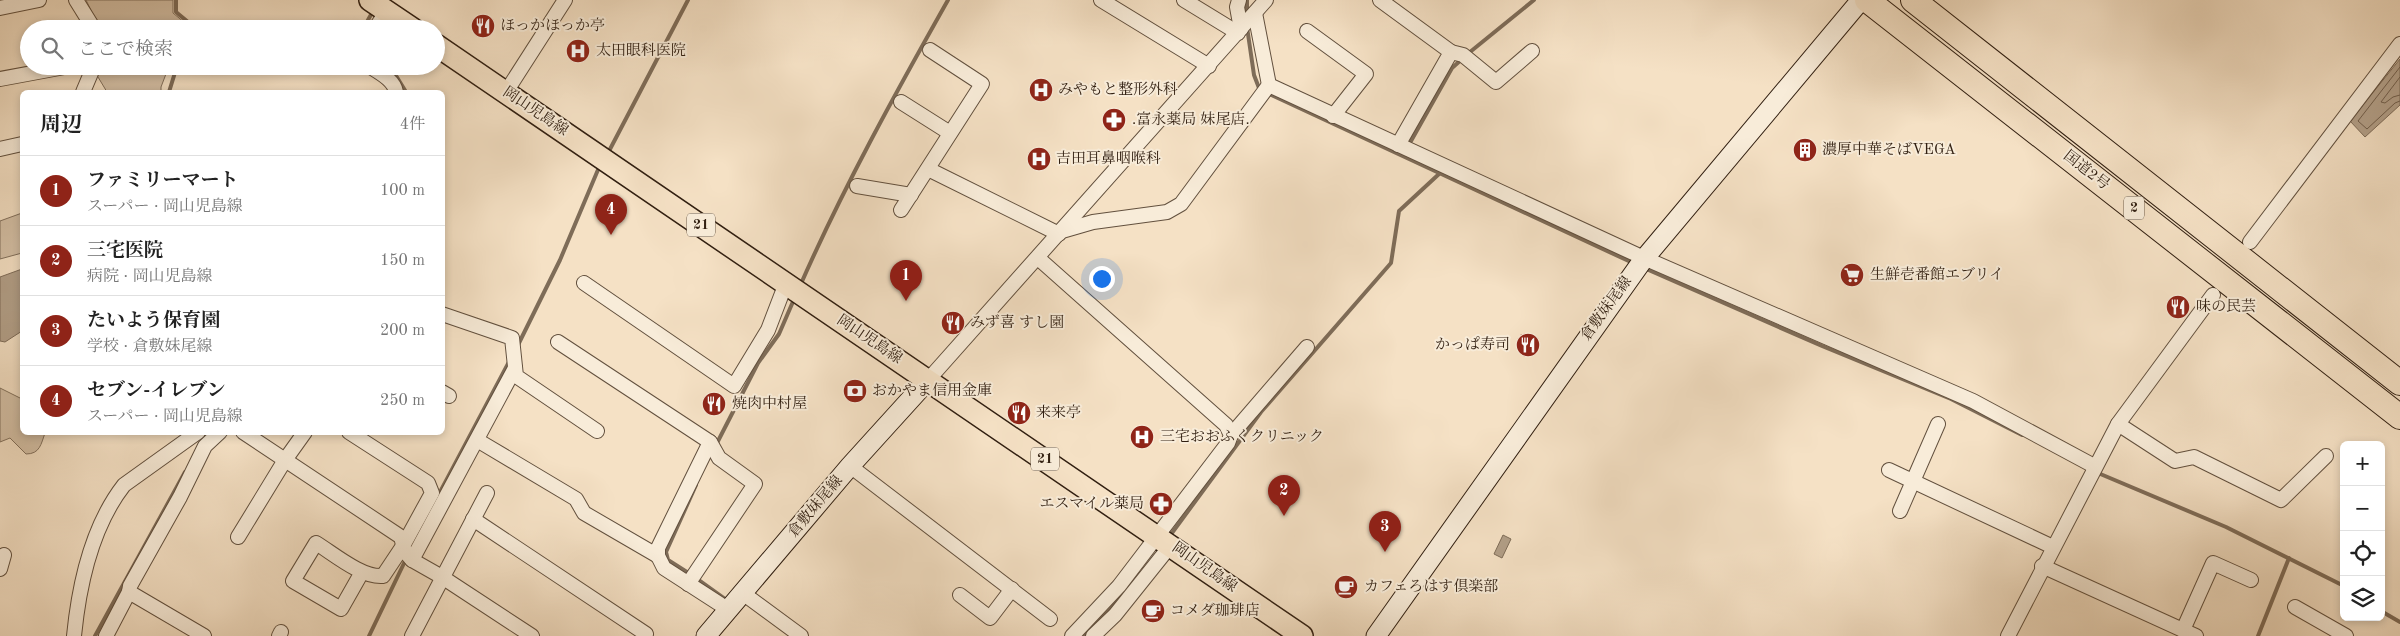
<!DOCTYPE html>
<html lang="ja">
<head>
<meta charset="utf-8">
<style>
	body { margin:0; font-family:"Old Standard TT","Noto Serif JP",serif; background:#f2f2f2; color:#222 }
	.controls { position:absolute; right:15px; bottom:15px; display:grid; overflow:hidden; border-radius:8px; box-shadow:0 2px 8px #0003 }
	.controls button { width:45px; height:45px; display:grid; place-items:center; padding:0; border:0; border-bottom:1px solid #e0e0e0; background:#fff; color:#222; font:25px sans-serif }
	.you { position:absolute; left:1101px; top:278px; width:18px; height:18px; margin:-12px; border:4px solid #fff; border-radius:50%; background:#1a73e8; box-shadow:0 0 0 8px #1a73e833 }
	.badge { display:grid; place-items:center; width:32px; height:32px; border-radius:50%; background:#8f2418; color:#fff; font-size:16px; font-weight:700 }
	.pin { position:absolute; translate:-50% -41px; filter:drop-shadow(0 1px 2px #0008) }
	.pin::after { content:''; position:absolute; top:26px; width:18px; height:15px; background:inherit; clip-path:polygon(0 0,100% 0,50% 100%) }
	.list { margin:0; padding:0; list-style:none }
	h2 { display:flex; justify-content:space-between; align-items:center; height:65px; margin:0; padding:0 20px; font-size:21px }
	h2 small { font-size:16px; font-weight:400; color:#767676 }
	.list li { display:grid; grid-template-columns:32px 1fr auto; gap:15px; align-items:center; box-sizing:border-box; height:70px; padding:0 20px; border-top:1px solid #e0e0e0 }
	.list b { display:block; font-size:19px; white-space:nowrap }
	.list p { margin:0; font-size:16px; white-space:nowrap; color:#767676 }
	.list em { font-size:16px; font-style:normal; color:#767676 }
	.icon { flex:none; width:28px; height:28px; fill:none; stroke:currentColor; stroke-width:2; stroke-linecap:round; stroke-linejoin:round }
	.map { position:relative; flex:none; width:2400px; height:636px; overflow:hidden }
	.search { position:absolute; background:#fff; box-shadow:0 2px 8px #0003; left:20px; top:20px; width:425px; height:55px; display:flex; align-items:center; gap:12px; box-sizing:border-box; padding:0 18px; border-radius:28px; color:#767676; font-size:19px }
	.panel { position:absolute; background:#fff; box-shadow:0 2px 8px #0003; left:20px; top:90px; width:425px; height:345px; border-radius:8px }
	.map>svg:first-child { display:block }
</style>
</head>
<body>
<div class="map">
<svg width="2400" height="636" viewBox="0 0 2400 636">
	<rect width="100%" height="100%" fill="#f5e1c5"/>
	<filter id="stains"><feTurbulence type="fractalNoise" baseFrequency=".004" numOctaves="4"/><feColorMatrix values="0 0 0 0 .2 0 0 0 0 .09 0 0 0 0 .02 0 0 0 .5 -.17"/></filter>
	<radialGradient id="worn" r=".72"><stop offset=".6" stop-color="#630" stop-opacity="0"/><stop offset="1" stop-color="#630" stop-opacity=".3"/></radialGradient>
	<g fill="#d4c0a6" stroke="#82705c">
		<polygon points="86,0 173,0 173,13 185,23 185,29 100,29"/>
		<polygon points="98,66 169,66 161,87 161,92 107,92 95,72"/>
		<polygon points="22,213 22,253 0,259 0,221"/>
		<path d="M0 388 22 399V432L45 433C41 444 40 454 26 454L10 438 0 442Z"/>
	</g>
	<g fill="#b29f88" stroke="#7e6c58">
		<polygon points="2400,59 2400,105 2365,137 2350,121"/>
		<polygon points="22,269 22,331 5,342 0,341 0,277"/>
		<polygon points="1503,535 1511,539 1502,558 1494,554"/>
	</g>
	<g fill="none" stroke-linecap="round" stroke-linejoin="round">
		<g stroke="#725f4c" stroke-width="1">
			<polyline points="2400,67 2358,121 2367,129 2395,103 2400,101"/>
			<polyline points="2400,77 2381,102 2385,103 2393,97 2400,95"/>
		</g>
		<g stroke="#7e6c58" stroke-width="4">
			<polyline points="176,0 176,12 188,22 189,29"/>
			<polyline points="1247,15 1247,0"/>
			<polyline points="1247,27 1254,75 1259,88 1261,90"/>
			<polyline points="363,29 373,11"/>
			<polyline points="1470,52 1534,0"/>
			<polyline points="384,66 395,74 406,92"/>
			<polyline points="169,92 177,66"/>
			<polyline points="1267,93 1633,263"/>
			<polyline points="1411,141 1452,68 1461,60"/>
			<polyline points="608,153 688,0"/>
			<polyline points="1644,268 1822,346 1951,399 2022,435"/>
			<path d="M800 286C843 188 895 94 948 0"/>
			<polyline points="518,345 560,260 600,165"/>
			<polyline points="716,445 758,363 779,334 795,297"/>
			<polyline points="2098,473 2226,527 2344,586"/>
			<polyline points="422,526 510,360"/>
			<polyline points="1169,537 1261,412 1391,263 1399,211 1439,174"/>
			<polyline points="690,574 668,560 666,552 696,485"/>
			<polyline points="696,578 728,601"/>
			<polyline points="2381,611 2400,622"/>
			<polyline points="95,636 185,472"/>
			<polyline points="369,636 407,557"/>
			<polyline points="1083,636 1109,611 1140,574"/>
			<polyline points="2258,636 2289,558"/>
		</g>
		<g stroke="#62503e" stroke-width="16">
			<g id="street">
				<polyline points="76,0 94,29"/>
				<polyline points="1101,0 1209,66"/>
				<polyline points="1184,0 1238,33"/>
				<polyline points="1239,0 1237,7 1241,29"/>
				<polyline points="1380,0 1451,52 1398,145"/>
				<polyline points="0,8 39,0"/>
				<polyline points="1255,13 1269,85 1644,258 1973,401 2094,466"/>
				<polyline points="375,29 387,11"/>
				<polyline points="1307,31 1366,74 1333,116"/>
				<polyline points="1451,52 1463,55 1496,82 1532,51"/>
				<path d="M369 66C380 73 394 80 396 92"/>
				<polyline points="0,79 70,66"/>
				<polyline points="83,92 94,66"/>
				<polyline points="506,92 565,0"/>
				<polyline points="901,102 950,133"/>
				<polyline points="0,149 22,144"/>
				<polyline points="928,169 1059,234"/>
				<polyline points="857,186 911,195"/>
				<polyline points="901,210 982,84 930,50"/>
				<polyline points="1062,231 1093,222 1167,212 1181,204 1269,85"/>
				<polyline points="2250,242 2400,44"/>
				<polyline points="1038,258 1226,425 1231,435 1228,443 1119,586 1072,636"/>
				<polyline points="584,283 734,386 768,330 786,283"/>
				<polyline points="442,314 512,338 516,376 597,431"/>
				<polyline points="558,342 710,442 719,458 755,484 688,584"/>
				<polyline points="928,380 1266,0"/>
				<polyline points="442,392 449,396"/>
				<polyline points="2118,424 2175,461 2194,457 2281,500 2326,456"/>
				<polyline points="243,432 401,537 405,552 412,560 442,577 532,636"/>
				<path d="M349 432 428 483 432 493 403 546 383 576C362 578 334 554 316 543L293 581 341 609 362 572"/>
				<polyline points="1231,435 1307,347"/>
				<polyline points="477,440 576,499 584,513 658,556"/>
				<polyline points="710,442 658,548 658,556 664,568 729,610"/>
				<polyline points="850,466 1050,619"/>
				<polyline points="1889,470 2053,547"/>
				<polyline points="1900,511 1938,424"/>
				<polyline points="473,519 646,634 645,636"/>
				<polyline points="238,537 285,460 305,432"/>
				<polyline points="412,560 515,368"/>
				<polyline points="2042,566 2196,636"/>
				<polyline points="0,569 4,555"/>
				<polyline points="129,592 130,586 180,497 205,446 220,432"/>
				<polyline points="744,594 801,636"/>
				<polyline points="960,595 990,618 1012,589"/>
				<polyline points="2295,607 2346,636"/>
				<polyline points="2183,630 2213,563 2251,580"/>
				<path d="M74 636C79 585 92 526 124 485L198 432"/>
				<polyline points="106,636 129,592 204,636"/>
				<polyline points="279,636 281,632"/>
				<polyline points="412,636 487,493"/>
				<polyline points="1093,636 1115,615 1171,545"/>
				<polyline points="2008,636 2118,424 2213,295"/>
			</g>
		</g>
		<g stroke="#311f11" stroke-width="21">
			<g id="secondary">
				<polyline points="706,636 850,466 928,380"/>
				<polyline points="1376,636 1643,260 1861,0"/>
			</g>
		</g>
		<g stroke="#311f11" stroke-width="24">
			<g id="primary">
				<polyline points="370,0 413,29"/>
				<polyline points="436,45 1302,636"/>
			</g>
		</g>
		<g stroke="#311f11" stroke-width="26">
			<g id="highway">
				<polyline points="1867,0 2400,417"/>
				<polyline points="1913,0 2400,383"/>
			</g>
		</g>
		<use href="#street" stroke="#f8ecd9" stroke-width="14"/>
		<use href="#secondary" stroke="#f8ecd9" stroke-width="19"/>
		<use href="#primary" stroke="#f5e1c5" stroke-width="21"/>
		<use href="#highway" stroke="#f5e1c5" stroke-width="24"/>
	</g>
	<defs>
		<g id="restaurant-disc" transform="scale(1.25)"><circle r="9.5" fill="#8f2418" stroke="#f8ecd9"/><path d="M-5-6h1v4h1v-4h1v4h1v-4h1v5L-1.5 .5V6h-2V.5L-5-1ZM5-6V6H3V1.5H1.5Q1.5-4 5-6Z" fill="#fff"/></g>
		<g id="hospital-disc" transform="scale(1.25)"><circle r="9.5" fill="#8f2418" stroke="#f8ecd9"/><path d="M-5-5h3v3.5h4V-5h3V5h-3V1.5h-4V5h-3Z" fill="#fff"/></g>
		<g id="pharmacy-disc" transform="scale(1.25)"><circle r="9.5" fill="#8f2418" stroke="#f8ecd9"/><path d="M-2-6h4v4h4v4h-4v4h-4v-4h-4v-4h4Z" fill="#fff"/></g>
		<g id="building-disc" transform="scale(1.25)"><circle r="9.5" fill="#8f2418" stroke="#f8ecd9"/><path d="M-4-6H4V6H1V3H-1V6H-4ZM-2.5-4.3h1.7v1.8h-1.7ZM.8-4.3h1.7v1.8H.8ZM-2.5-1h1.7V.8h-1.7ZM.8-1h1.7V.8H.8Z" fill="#fff"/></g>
		<g id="supermarket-disc" transform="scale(1.25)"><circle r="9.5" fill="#8f2418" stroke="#f8ecd9"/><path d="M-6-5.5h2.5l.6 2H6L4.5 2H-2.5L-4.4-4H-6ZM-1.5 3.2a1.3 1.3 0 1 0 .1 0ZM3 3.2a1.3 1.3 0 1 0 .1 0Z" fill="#fff"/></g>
		<g id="bank-disc" transform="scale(1.25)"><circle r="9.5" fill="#8f2418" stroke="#f8ecd9"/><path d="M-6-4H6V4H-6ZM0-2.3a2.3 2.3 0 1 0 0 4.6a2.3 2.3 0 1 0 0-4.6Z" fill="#fff"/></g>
		<g id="cafe-disc" transform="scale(1.25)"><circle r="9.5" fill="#8f2418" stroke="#f8ecd9"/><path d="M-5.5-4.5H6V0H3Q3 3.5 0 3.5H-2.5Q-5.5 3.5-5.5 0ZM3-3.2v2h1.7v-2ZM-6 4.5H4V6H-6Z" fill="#fff"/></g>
	</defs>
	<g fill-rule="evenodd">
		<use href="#restaurant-disc" x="483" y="26"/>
		<use href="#hospital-disc" x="578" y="51"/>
		<use href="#hospital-disc" x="1041" y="90"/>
		<use href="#pharmacy-disc" x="1114" y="120"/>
		<use href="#building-disc" x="1805" y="150"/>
		<use href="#hospital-disc" x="1039" y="159"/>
		<use href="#supermarket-disc" x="1852" y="275"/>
		<use href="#restaurant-disc" x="2178" y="307"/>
		<use href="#restaurant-disc" x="953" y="323"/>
		<use href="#restaurant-disc" x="1528" y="345"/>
		<use href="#bank-disc" x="855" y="391"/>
		<use href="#restaurant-disc" x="714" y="404"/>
		<use href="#restaurant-disc" x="1019" y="413"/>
		<use href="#hospital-disc" x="1142" y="437"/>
		<use href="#pharmacy-disc" x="1161" y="504"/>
		<use href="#cafe-disc" x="1346" y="587"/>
		<use href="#cafe-disc" x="1153" y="611"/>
	</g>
	<g text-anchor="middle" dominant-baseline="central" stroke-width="4" stroke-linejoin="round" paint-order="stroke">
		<g fill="#f8ecd9" stroke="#6d5c4d" stroke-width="1">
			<rect x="2124" y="196.5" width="20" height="23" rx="4"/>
			<rect x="687" y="213.5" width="28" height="23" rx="4"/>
			<rect x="1031" y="447.5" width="28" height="23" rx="4"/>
		</g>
		<g font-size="14" font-weight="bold" fill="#311f11">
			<text x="2134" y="208">2</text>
			<text x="701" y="225">21</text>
			<text x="1045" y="459">21</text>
		</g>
		<g font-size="15" fill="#311f11" stroke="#f8ecd9" text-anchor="start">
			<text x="500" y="26">ほっかほっか亭</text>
			<text x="596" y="51">太田眼科医院</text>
			<text x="1058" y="90">みやもと整形外科</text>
			<text x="1132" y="120">.富永薬局 妹尾店.</text>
			<text x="1822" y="150">濃厚中華そばVEGA</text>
			<text x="1056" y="159">吉田耳鼻咽喉科</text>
			<text x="1870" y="275">生鮮壱番館エブリイ</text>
			<text x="2196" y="307">味の民芸</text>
			<text x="970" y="323">みず喜 すし園</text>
			<text x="1510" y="345" text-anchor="end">かっぱ寿司</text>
			<text x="872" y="391">おかやま信用金庫</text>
			<text x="732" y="404">焼肉中村屋</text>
			<text x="1036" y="413">来来亭</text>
			<text x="1160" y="437">三宅おおふくクリニック</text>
			<text x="1144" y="504" text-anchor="end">エスマイル薬局</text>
			<text x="1364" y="587">カフェろはす倶楽部</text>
			<text x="1170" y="611">コメダ珈琲店</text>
		</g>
		<g font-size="15" fill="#311f11" stroke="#f8ecd9">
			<text transform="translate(535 112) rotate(34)">岡山児島線</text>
			<text transform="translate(2086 171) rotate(38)">国道2号</text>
			<text transform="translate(1607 309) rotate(-54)">倉敷妹尾線</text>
			<text transform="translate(869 340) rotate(34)">岡山児島線</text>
			<text transform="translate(816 507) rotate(-50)">倉敷妹尾線</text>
			<text transform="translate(1204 568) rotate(35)">岡山児島線</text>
		</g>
	</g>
	<rect width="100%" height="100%" filter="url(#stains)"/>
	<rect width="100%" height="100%" fill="url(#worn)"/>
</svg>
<div class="controls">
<button>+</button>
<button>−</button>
<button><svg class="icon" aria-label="locate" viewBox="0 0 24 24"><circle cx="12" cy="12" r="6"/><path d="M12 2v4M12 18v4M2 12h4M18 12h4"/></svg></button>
<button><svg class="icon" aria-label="layers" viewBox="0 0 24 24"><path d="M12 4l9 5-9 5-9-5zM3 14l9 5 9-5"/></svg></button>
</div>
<div class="you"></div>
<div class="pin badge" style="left:906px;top:301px">1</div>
<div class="pin badge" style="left:1284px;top:516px">2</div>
<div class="pin badge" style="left:1385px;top:552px">3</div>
<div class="pin badge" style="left:611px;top:235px">4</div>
<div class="search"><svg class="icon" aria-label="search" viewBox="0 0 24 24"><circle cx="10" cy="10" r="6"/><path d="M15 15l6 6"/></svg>ここで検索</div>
<section class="panel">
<h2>周辺<small>4件</small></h2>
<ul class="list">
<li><span class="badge">1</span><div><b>ファミリーマート</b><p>スーパー · 岡山児島線</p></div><em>100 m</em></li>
<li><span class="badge">2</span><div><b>三宅医院</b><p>病院 · 岡山児島線</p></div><em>150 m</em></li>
<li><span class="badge">3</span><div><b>たいよう保育園</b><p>学校 · 倉敷妹尾線</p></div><em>200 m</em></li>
<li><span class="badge">4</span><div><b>セブン-イレブン</b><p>スーパー · 岡山児島線</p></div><em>250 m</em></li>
</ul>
</section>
</div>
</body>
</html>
